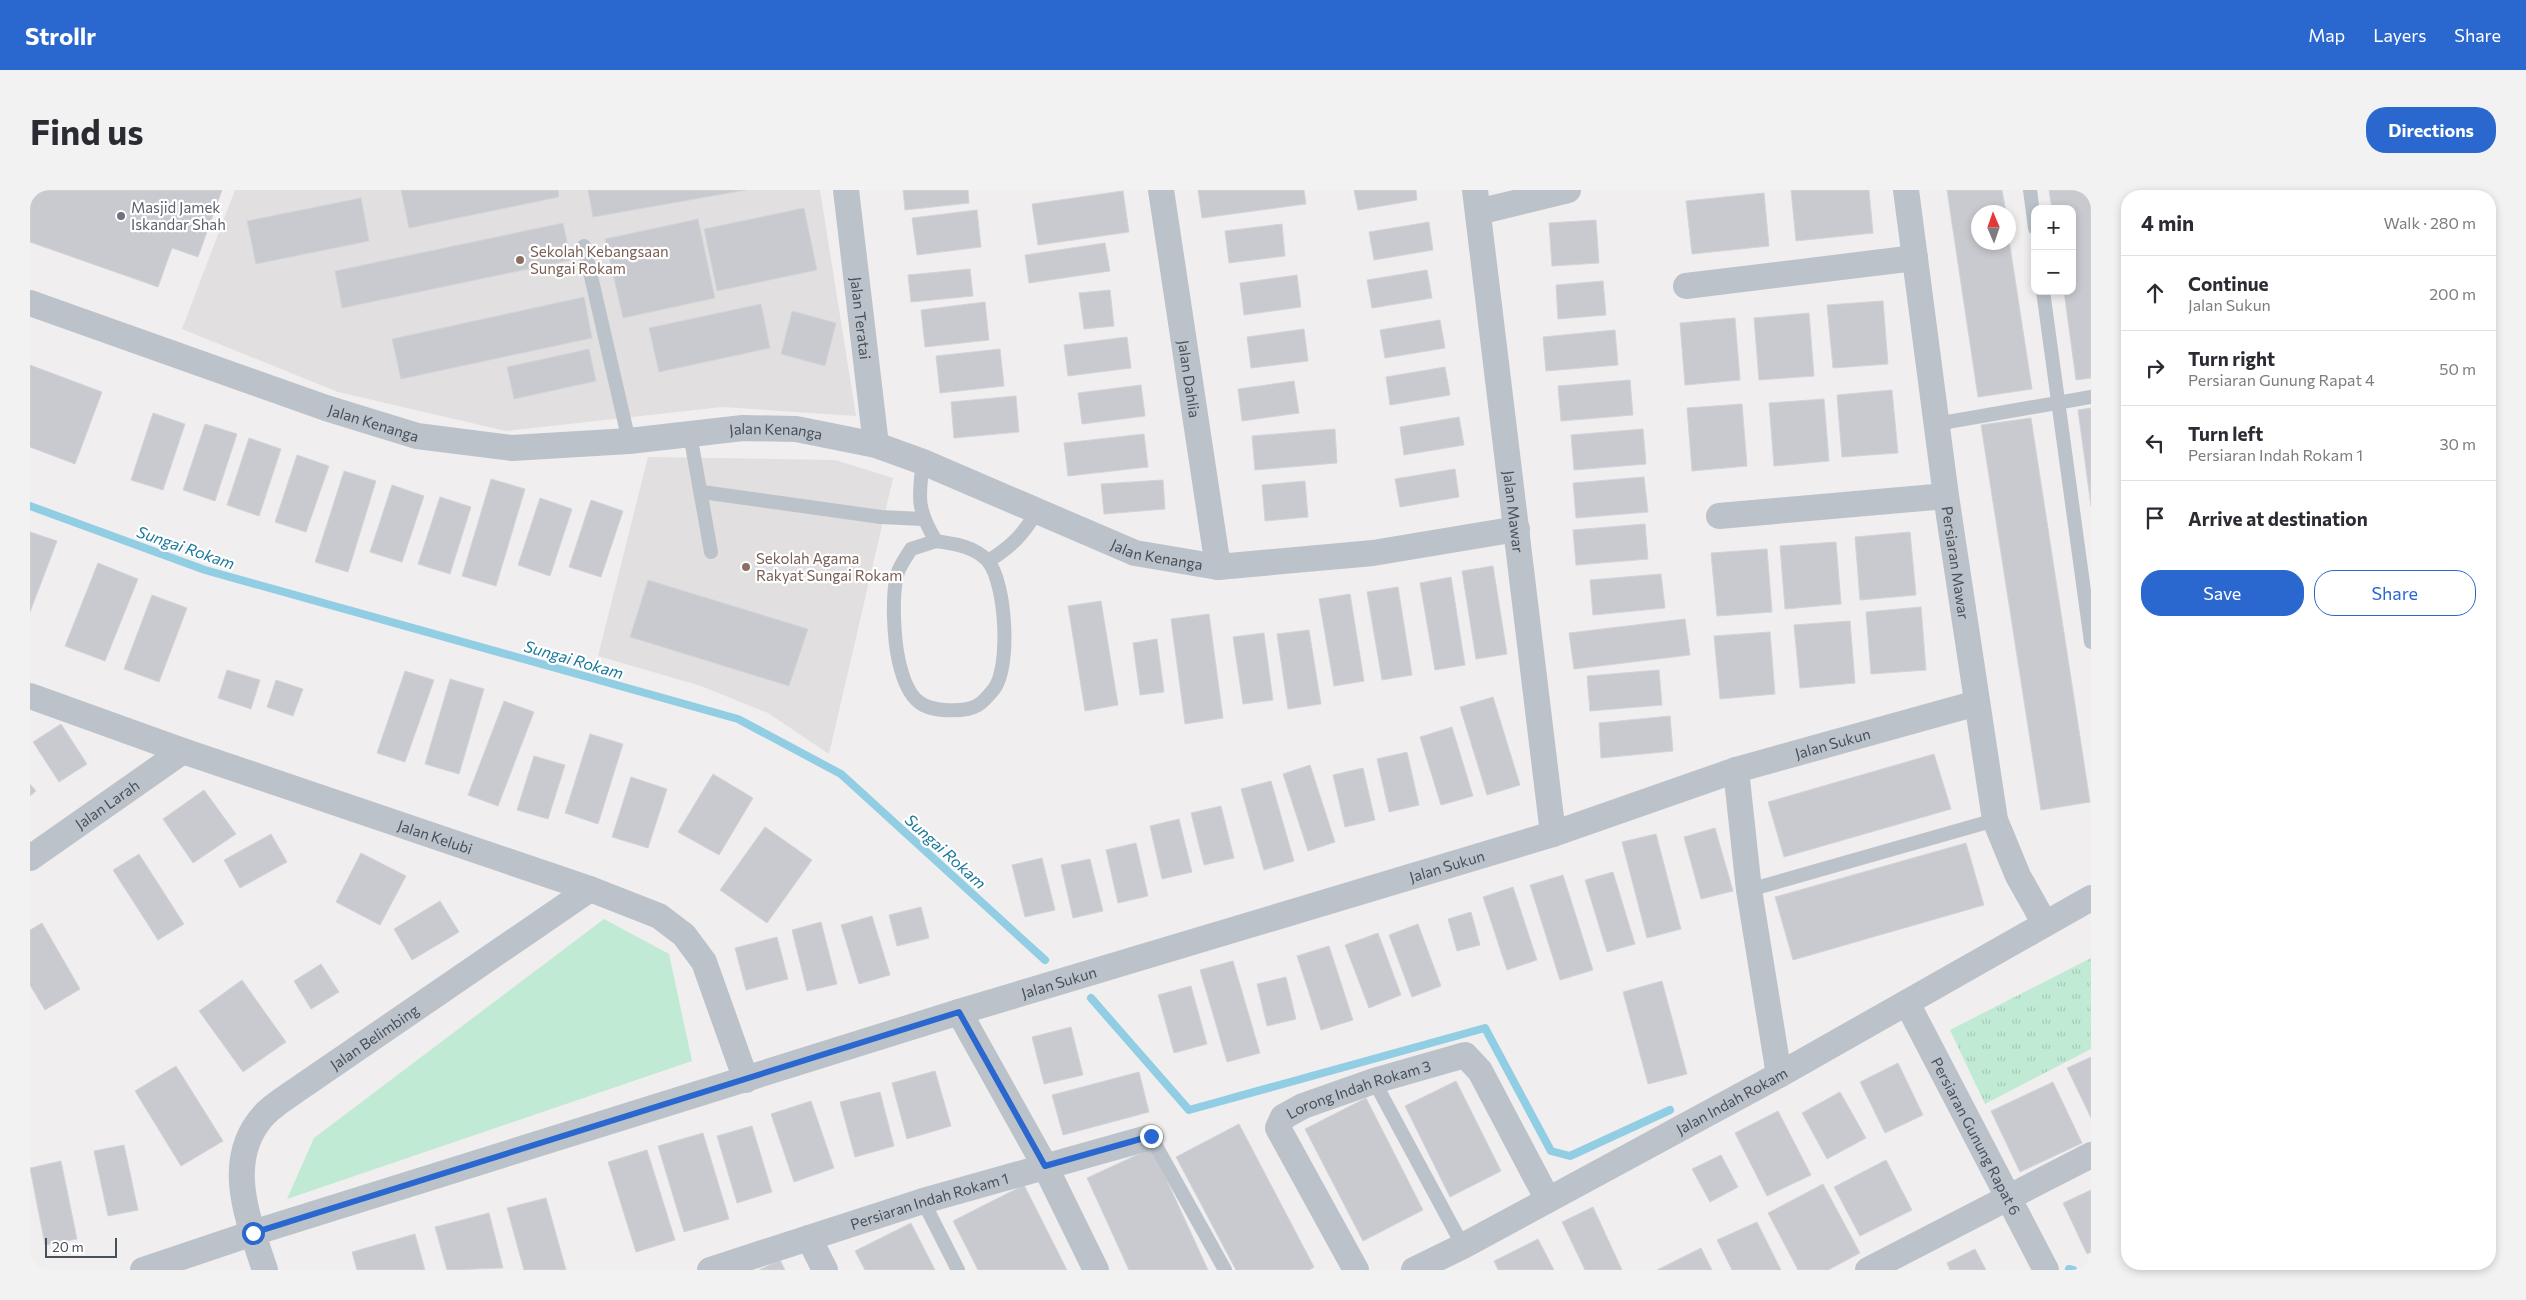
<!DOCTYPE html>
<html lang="en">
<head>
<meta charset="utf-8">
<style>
	body { margin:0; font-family:Commissioner,sans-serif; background:#f2f2f3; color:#2b2b33 }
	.controls { position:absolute; right:15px; top:15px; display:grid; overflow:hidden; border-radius:10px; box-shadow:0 2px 8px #0003 }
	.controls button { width:45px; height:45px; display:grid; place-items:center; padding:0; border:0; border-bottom:1px solid #e1e1e2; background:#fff; color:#2b2b33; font:25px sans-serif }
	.compass { position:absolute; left:1941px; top:15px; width:45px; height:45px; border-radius:50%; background:#fff; box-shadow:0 2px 8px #0003; rotate:358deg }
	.scale { position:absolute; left:15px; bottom:12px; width:72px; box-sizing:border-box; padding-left:5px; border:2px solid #48505a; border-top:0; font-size:14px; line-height:18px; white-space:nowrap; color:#48505a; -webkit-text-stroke:4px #fff; paint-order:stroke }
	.stop { position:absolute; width:15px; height:15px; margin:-11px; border:4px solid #2a68cf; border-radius:50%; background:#fff }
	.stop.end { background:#2a68cf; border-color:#fff; box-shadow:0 1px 5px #0008 }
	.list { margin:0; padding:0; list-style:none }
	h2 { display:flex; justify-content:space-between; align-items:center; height:65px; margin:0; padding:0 20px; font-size:21px }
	h2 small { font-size:16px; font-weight:400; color:#7c7c81 }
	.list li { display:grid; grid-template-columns:32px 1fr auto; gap:15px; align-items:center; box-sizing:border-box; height:75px; padding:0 20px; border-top:1px solid #e1e1e2 }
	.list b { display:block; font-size:19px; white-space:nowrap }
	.list p { margin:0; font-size:16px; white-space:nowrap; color:#7c7c81 }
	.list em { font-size:16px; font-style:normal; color:#7c7c81 }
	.actions { display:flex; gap:10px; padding:15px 20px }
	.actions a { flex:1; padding:11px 0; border:1px solid #2a68cf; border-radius:20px; text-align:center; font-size:18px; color:#2a68cf }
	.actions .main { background:#2a68cf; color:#fff }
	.icon { flex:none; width:28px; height:28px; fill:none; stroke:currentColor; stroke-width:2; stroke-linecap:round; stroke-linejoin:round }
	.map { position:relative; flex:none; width:2061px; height:1080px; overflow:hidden; border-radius:20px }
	header { display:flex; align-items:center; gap:30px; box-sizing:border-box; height:70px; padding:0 25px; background:#2a68cf; color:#fff }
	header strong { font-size:24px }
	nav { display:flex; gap:28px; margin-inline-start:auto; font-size:18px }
	.intro { display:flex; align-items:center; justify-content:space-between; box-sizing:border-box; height:120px; padding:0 30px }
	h1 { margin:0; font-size:35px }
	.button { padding:12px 22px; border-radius:20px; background:#2a68cf; color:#fff; font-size:18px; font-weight:700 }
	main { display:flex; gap:30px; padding:0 30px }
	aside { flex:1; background:#fff; border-radius:20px; box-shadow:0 2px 8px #0003 }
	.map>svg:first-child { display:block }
</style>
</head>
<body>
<header>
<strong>Strollr</strong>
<nav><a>Map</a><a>Layers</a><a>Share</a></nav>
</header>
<div class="intro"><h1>Find us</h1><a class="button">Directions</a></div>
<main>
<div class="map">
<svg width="2061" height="1080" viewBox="0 0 2061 1080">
	<defs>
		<pattern id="grass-tufts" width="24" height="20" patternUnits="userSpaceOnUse" patternTransform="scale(1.25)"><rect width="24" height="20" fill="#c0ead3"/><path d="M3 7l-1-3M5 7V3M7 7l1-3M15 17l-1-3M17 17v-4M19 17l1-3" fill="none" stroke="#a6cab7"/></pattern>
	</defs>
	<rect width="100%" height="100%" fill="#f0eeee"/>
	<g fill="#e1dfdf">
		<polygon points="205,0 790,0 826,226 692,217 476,241 308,202 152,139"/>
		<polygon points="618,267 805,270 863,288 799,564 738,523 671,496 568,466"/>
	</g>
	<polygon fill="url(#grass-tufts)" points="2061,768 2061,859 1955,914 1920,840"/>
	<polygon fill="#c0ead3" points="574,729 639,764 662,871 257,1009 284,948"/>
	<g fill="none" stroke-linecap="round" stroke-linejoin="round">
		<g stroke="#91cde3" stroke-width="8">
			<polyline points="0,316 175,380 708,529 811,584 1015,770"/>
			<polyline points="1061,808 1159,920 1455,838 1521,961 1540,966 1640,920"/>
			<polyline points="2039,1079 2043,1080"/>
		</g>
	</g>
	<g fill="#c9cad0" stroke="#d3d4d9">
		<polygon points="0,0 192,0 168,67 142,58 128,97 0,52"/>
		<polygon points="371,0 528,0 529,7 379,38"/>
		<polygon points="558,0 716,0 563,27"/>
		<polygon points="873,0 938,0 939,13 875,20"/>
		<polygon points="1168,0 1274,0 1276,14 1172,28"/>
		<polygon points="1324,0 1386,0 1387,10 1328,20"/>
		<polygon points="1761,0 1839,0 1843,43 1766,51"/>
		<polygon points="1917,0 1972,0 1976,22 1948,22 1948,52 1978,52 1978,43 2002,199 1948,207"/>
		<polygon points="2019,0 2061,0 2061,188 2046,190 2034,101 2042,101 2042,19 2022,19"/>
		<polygon points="1093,1 1099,42 1008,55 1002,14"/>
		<polygon points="1734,3 1739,56 1662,64 1656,11"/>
		<polygon points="331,8 339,51 226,74 217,31"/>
		<polygon points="774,18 787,80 687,101 674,39"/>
		<polygon points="947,20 951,57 887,65 882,28"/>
		<polygon points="668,29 685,108 593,128 575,49"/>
		<polygon points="1566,30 1569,73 1522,76 1519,33"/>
		<polygon points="1399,32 1403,60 1344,70 1339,42"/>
		<polygon points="533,33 541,70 312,118 305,81"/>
		<polygon points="1252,34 1255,66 1199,73 1195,41"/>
		<polygon points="1075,53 1080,81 999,93 995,65"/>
		<polygon points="940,79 943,106 881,112 878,85"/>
		<polygon points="1397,80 1402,108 1342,118 1337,90"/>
		<polygon points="1267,85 1271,117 1214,125 1210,93"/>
		<polygon points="1573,91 1576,125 1528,129 1526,95"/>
		<polygon points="1080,100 1084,136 1054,139 1049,103"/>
		<polygon points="554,107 562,148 371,189 362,149"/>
		<polygon points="1853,111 1858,174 1803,178 1797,115"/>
		<polygon points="955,112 959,150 895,157 891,120"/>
		<polygon points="731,114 740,158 629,182 619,138"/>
		<polygon points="762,121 806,133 795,176 751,164"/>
		<polygon points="1779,123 1784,186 1729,190 1724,128"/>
		<polygon points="1705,128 1710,190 1655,195 1650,133"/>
		<polygon points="1410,130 1415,158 1355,168 1350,140"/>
		<polygon points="1274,139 1278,171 1221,178 1217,147"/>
		<polygon points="1585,140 1588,175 1516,181 1513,147"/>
		<polygon points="1097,147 1101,178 1038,186 1034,155"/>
		<polygon points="559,159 566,191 484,209 477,177"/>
		<polygon points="970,159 974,196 910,203 906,166"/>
		<polygon points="0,175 72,202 45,274 0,257"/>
		<polygon points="1415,177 1420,205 1360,215 1356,187"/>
		<polygon points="1600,190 1603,225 1531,231 1528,196"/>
		<polygon points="1264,191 1269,223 1212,231 1208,199"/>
		<polygon points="1111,195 1115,226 1052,234 1048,203"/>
		<polygon points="1862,200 1868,263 1812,267 1807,205"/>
		<polygon points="986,206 989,242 924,248 921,212"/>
		<polygon points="1794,209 1799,271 1744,276 1739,213"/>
		<polygon points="1712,214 1717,276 1662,281 1657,218"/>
		<polygon points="2061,218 2061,316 2048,220"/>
		<polygon points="123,223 155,234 133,300 101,290"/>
		<polygon points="1429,227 1434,255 1374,265 1370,237"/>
		<polygon points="2001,228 2060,612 2011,620 1951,235"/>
		<polygon points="175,234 207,244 185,311 153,300"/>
		<polygon points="1305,239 1307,273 1225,280 1222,246"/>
		<polygon points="1613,239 1616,274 1544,280 1541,245"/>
		<polygon points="1114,244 1118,277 1038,286 1034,253"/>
		<polygon points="219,248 251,259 229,326 197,315"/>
		<polygon points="267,265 299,276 276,342 245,332"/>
		<polygon points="1425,279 1429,307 1370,317 1365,289"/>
		<polygon points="314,281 346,291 318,382 285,372"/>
		<polygon points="1614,287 1618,322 1546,328 1543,293"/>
		<polygon points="461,289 495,299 466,396 432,386"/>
		<polygon points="1133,290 1135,319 1074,324 1071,294"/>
		<polygon points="1275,291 1278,327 1235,331 1232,295"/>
		<polygon points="362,295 394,306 372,372 340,362"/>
		<polygon points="410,307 441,317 420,384 388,374"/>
		<polygon points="510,308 542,319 520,386 488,375"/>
		<polygon points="561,310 593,321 571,387 539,377"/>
		<polygon points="1615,334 1618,369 1546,375 1543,340"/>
		<polygon points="0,342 27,351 0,422"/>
		<polygon points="1880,342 1886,405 1830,410 1825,347"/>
		<polygon points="1806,352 1811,414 1755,419 1750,356"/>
		<polygon points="1737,359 1742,422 1687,426 1681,363"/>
		<polygon points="68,373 108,389 75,471 35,456"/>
		<polygon points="1463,376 1477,464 1446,469 1432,381"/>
		<polygon points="1631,384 1635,418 1563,425 1560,390"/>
		<polygon points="1421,387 1435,475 1405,480 1390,393"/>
		<polygon points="618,390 778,439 759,496 600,447"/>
		<polygon points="1368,397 1382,485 1352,490 1337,402"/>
		<polygon points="1320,404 1334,491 1304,496 1289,409"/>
		<polygon points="122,405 157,418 129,492 94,479"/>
		<polygon points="1071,411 1088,515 1055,521 1038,416"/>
		<polygon points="1891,417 1896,480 1841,484 1836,422"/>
		<polygon points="1179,424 1193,528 1155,534 1141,429"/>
		<polygon points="1655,429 1660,465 1544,479 1539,443"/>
		<polygon points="1820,431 1825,493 1770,498 1764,435"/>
		<polygon points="1279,440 1291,514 1258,519 1247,444"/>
		<polygon points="1740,442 1745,504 1690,509 1684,446"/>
		<polygon points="1234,443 1243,510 1213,514 1203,447"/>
		<polygon points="1127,449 1134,502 1110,505 1103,453"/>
		<polygon points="197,480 230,490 221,519 188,508"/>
		<polygon points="1629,480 1632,515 1560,521 1557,486"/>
		<polygon points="375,481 404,490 375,572 347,563"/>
		<polygon points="420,489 454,499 429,584 395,574"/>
		<polygon points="246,490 273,499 263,526 237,517"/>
		<polygon points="1463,507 1490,595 1457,605 1430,517"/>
		<polygon points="474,511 504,522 468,616 438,605"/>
		<polygon points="1640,526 1643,561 1571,568 1569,533"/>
		<polygon points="31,534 57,574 29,592 3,552"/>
		<polygon points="1422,537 1443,606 1411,615 1390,547"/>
		<polygon points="560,544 593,554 568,634 535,623"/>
		<polygon points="1377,562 1389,615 1359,622 1347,569"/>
		<polygon points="1904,564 1921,619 1754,667 1738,612"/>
		<polygon points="504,566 535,575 518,629 487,620"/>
		<polygon points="1280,575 1305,652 1278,661 1253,584"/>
		<polygon points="1333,578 1345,630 1315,637 1303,585"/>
		<polygon points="683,584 723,608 689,665 648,642"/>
		<polygon points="601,587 637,599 618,658 582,647"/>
		<polygon points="1241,591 1264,671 1234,680 1211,599"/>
		<polygon points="0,594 6,601 0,606"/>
		<polygon points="174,600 206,644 163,673 133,629"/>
		<polygon points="1191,616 1204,668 1174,675 1161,623"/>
		<polygon points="1149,629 1162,682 1132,689 1120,636"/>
		<polygon points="735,637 782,670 737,733 690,700"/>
		<polygon points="1685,638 1703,701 1671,709 1654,647"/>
		<polygon points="241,644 257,672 210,698 194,670"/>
		<polygon points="1626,644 1651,739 1617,748 1592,652"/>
		<polygon points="1106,653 1118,706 1088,713 1076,660"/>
		<polygon points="1936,653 1954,715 1763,770 1745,707"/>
		<polygon points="331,663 376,686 350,735 306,712"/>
		<polygon points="109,664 154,734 128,750 83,680"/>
		<polygon points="1012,668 1025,720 995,727 982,675"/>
		<polygon points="1060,669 1073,721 1043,728 1031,675"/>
		<polygon points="1583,682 1605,754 1577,762 1555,690"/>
		<polygon points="1533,685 1563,780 1530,790 1500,695"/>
		<polygon points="1483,697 1507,770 1477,780 1453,707"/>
		<polygon points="410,711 429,742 382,770 364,739"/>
		<polygon points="891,717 899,748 867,756 859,725"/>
		<polygon points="1441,722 1450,755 1427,761 1418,729"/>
		<polygon points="842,726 860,785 829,794 811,735"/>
		<polygon points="791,732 807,794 777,801 762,740"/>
		<polygon points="12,733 50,799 15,820 0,795 0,740"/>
		<polygon points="1388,734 1411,796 1382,807 1359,745"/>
		<polygon points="1348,743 1371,805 1339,818 1315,755"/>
		<polygon points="747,747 758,789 716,800 705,758"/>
		<polygon points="1299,756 1323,830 1291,840 1267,766"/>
		<polygon points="1203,771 1230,863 1197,872 1170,780"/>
		<polygon points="291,774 309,802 281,819 264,791"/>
		<polygon points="1256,787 1266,829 1237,836 1227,794"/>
		<polygon points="212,790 256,852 213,882 169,821"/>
		<polygon points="1632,791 1657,884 1618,894 1593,802"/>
		<polygon points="1161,796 1177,854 1144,863 1128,805"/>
		<polygon points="1041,837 1053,885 1014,894 1002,847"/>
		<polygon points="2061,867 2061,928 2037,878"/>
		<polygon points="1868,873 1893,925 1855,943 1830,892"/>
		<polygon points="146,876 193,951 151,976 105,901"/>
		<polygon points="905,881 921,936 877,949 862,893"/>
		<polygon points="1109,882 1119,922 1033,945 1022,905"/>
		<polygon points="1426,891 1471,981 1420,1007 1375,916"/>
		<polygon points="2023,892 2052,953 1990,982 1961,921"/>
		<polygon points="850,902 864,956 825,967 810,912"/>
		<polygon points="1810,902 1836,948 1797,969 1772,923"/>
		<polygon points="1336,908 1393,1020 1333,1051 1275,939"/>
		<polygon points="781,911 804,978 764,992 741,924"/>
		<polygon points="1748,921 1781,985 1737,1006 1705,943"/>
		<polygon points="1209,934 1284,1077 1279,1080 1206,1080 1146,967"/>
		<polygon points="722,936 742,1002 707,1013 687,946"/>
		<polygon points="673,943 699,1029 654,1042 628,956"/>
		<polygon points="94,955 108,1020 78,1026 64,961"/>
		<polygon points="1122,958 1178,1080 1099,1080 1057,988"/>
		<polygon points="617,960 645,1050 606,1062 578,972"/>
		<polygon points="1691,965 1708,997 1680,1012 1662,979"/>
		<polygon points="1856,970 1882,1020 1830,1046 1804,997"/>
		<polygon points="31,971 47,1049 15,1055 0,978"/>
		<polygon points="1793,994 1830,1063 1798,1080 1768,1080 1738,1023"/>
		<polygon points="994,995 1037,1080 948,1080 923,1031"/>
		<polygon points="2061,1000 2061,1062 2057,1064 2033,1013"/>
		<polygon points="516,1008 536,1080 494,1080 477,1018"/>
		<polygon points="1563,1017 1592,1080 1555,1080 1532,1032"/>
		<polygon points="459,1023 473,1078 417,1080 405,1037"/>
		<polygon points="1727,1032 1751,1080 1702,1080 1687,1050"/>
		<polygon points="881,1033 905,1080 835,1080 825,1061"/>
		<polygon points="385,1044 395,1080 327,1080 322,1062"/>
		<polygon points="1508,1049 1524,1080 1468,1080 1464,1071"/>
		<polygon points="1671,1058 1682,1080 1627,1080"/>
		<polygon points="1945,1059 1956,1080 1920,1080 1917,1073"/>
		<polygon points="750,1070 755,1080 729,1080"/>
	</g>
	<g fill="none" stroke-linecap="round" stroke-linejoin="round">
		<g stroke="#bbc2ca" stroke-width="14">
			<polyline points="2000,0 2005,38"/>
			<polyline points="554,56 599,251"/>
			<polyline points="2013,101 2061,452"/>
			<polyline points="1906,234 2061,207"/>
			<polyline points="660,244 681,362"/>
			<path d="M893 272C888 308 887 320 906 351"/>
			<polyline points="672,302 851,327 893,329"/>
			<path d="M906 351C925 354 944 356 958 371 976 393 981 477 964 499 960 504 953 512 948 515 935 523 901 522 889 512 878 504 872 485 869 472 864 450 861 404 868 382 871 374 877 366 881 359Z"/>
			<path d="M958 371C980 358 994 344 1007 321"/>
			<polyline points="1719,700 1965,630"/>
			<polyline points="1344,891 1433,1056"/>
			<polyline points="1121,947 1195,1080"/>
			<polyline points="893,1011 928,1080"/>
		</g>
		<g stroke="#bbc2ca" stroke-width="26">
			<path id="s1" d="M816 0 846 255"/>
			<path id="s2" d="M1131 0 1188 377"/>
			<path id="s3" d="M1445 0 1523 644"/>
			<path id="s4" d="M1876 0 1916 306 1965 630 1988 686 2015 734"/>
			<polyline points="1448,22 1538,0"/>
			<polyline points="1656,96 1885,68"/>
			<path id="s5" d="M0 113 296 218 387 246 482 258 599 251 713 238 766 239 846 255 893 272 1105 363 1188 377 1343 363 1487 339"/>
			<polyline points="1689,326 1916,306"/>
			<path id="s6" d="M0 506 153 561 560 699 629 726 654 745 674 772 716 890"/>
			<polyline points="1706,580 1719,700 1749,885"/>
			<path id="s7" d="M0 668 153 561"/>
			<path id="s8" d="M1877 813 2016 1080"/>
			<polyline points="929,822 1015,976 1066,1080"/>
			<polyline points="779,1048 795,1080"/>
			<path id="s9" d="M113 1080 223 1043 929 822 1523 644 1706 580 1947 513"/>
			<path id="s10" d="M235 1080C218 1029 193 970 234 925 243 915 257 907 268 899L560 699"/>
			<path id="s11" d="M680 1080 893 1011 1121 947"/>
			<path id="s12" d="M1326 1080 1248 938 1253 927 1273 916 1344 891 1435 865 1450 881 1518 1010"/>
			<path id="s13" d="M1384 1080 1433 1056 1749 885 2061 708"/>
			<polyline points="1838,1080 2061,965"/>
		</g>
	</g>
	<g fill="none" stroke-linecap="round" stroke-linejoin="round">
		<polyline stroke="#2a68cf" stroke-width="6" points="223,1043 929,822 1015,976 1121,946"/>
	</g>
	<circle fill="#6b7280" stroke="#fff" stroke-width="2" cx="91" cy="26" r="5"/>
	<g fill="#8d6e63" stroke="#fff" stroke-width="2">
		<circle cx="490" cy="70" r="5"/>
		<circle cx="716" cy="377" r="5"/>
	</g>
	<g text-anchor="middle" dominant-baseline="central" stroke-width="4.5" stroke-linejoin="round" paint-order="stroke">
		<g font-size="15" fill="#5b616d" stroke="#fff" text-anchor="start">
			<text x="101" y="17">Masjid Jamek<tspan x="101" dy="17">Iskandar Shah</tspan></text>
		</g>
		<g font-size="15" fill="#785e54" stroke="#fff" text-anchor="start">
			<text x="500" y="61">Sekolah Kebangsaan<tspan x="500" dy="17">Sungai Rokam</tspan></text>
			<text x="726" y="368">Sekolah Agama<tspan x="726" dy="17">Rakyat Sungai Rokam</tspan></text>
		</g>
		<g font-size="15" fill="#48505a" stroke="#fff">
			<text stroke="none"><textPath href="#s1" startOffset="129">Jalan Teratai</textPath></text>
			<text stroke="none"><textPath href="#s2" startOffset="191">Jalan Dahlia</textPath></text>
			<text stroke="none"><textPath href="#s5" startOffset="364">Jalan Kenanga</textPath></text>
			<text stroke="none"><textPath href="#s5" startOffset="770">Jalan Kenanga</textPath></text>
			<text stroke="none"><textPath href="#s3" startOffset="324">Jalan Mawar</textPath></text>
			<text stroke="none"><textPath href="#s5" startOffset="1174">Jalan Kenanga</textPath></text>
			<text stroke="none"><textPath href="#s4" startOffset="376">Persiaran Mawar</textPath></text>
			<text stroke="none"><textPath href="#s9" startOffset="1770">Jalan Sukun</textPath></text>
			<text stroke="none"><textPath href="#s7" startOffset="94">Jalan Larah</textPath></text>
			<text stroke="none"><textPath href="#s6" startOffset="429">Jalan Kelubi</textPath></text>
			<text stroke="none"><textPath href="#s9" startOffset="1365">Jalan Sukun</textPath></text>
			<text stroke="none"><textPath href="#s9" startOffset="960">Jalan Sukun</textPath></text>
			<text stroke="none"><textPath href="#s10" startOffset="299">Jalan Belimbing</textPath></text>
			<text stroke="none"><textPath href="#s12" startOffset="255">Lorong Indah Rokam 3</textPath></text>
			<text stroke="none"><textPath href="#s13" startOffset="360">Jalan Indah Rokam</textPath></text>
			<text stroke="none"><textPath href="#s8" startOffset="150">Persiaran Gunung Rapat 6</textPath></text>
			<text stroke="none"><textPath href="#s11" startOffset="230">Persiaran Indah Rokam 1</textPath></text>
		</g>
		<g font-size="16" font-style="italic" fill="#19789b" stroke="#fff">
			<text transform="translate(156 357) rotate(19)">Sungai Rokam</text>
			<text transform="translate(544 469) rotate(16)">Sungai Rokam</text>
			<text transform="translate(916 661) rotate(42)">Sungai Rokam</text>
		</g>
	</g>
</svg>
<div class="controls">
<button>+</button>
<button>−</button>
</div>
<svg class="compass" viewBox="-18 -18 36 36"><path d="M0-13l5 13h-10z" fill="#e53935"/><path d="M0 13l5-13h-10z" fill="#7c7c81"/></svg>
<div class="scale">20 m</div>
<div class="stop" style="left:223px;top:1043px"></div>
<div class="stop end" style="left:1121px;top:946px"></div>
</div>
<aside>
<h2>4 min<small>Walk · 280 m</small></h2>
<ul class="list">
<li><svg class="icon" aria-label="ahead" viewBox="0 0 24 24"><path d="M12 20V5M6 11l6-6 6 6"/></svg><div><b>Continue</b><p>Jalan Sukun</p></div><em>200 m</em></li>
<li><svg class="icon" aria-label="right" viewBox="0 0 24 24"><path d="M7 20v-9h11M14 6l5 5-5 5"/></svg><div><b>Turn right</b><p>Persiaran Gunung Rapat 4</p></div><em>50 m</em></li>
<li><svg class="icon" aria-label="left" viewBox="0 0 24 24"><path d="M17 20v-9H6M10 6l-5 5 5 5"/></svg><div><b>Turn left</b><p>Persiaran Indah Rokam 1</p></div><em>30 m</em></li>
<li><svg class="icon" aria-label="arrive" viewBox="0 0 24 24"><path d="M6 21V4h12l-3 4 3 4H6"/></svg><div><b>Arrive at destination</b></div></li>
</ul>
<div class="actions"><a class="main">Save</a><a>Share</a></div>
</aside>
</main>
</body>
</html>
